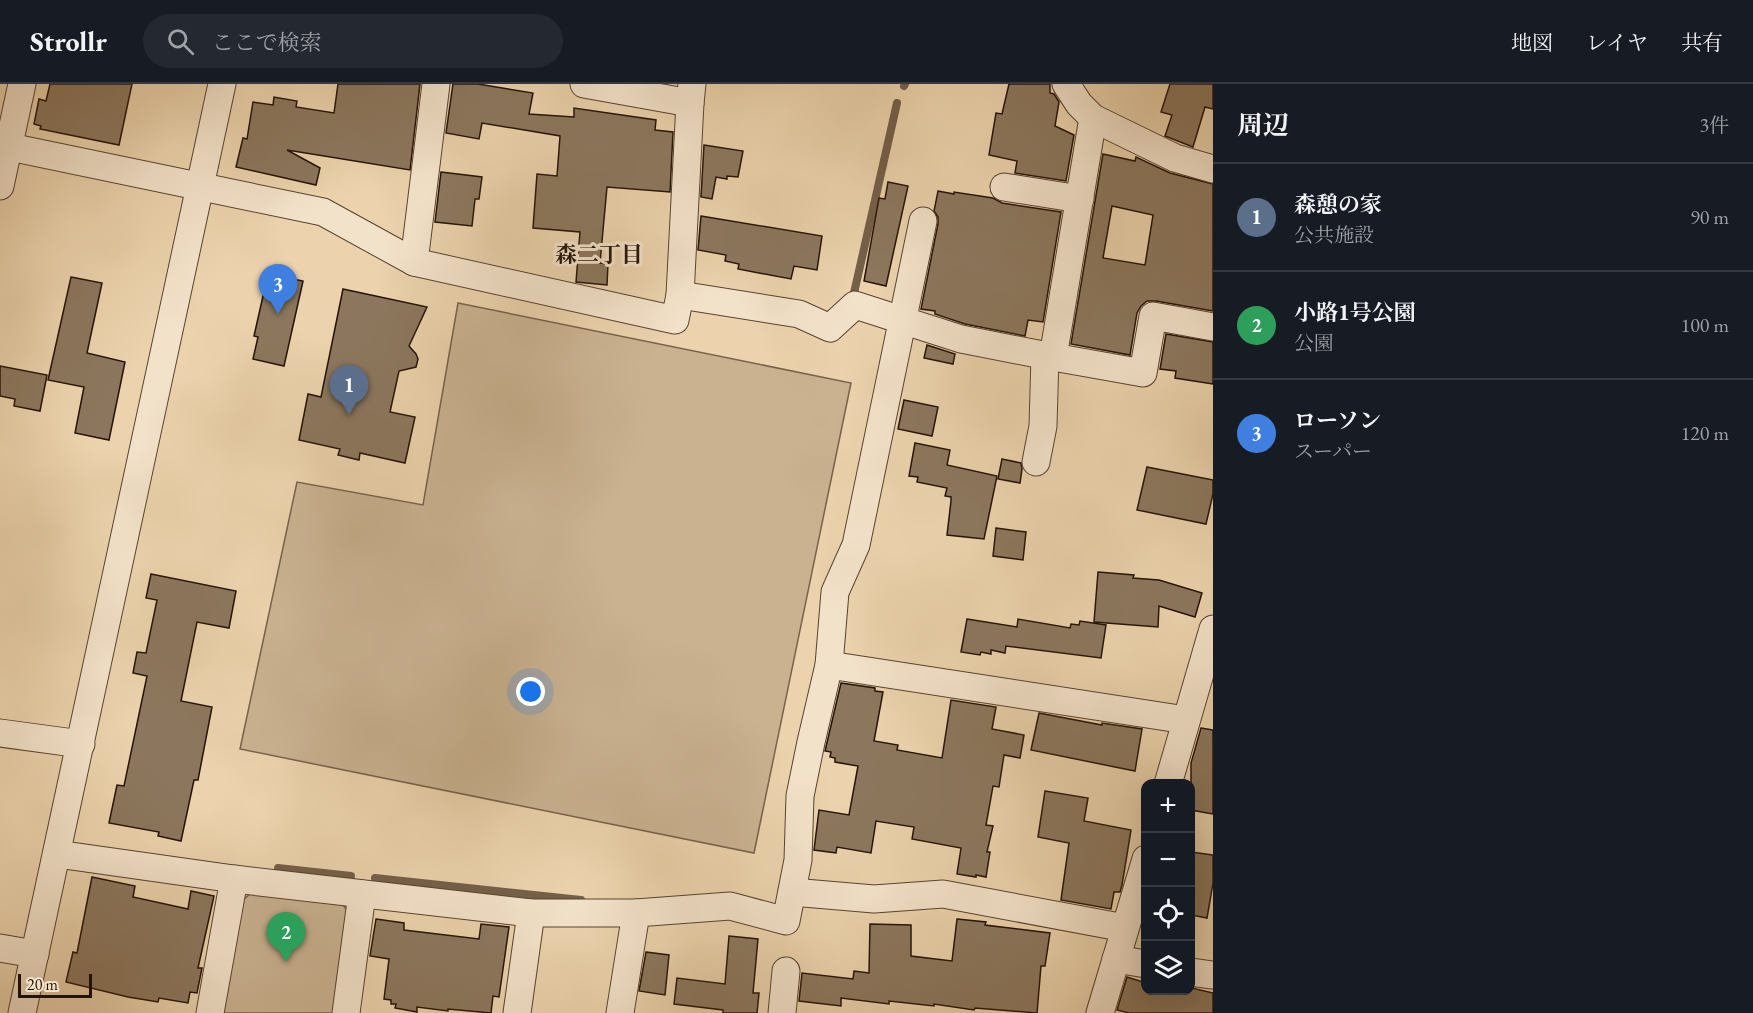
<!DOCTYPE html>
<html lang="ja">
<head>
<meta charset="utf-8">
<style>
	body { margin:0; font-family:"EB Garamond","Noto Serif JP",serif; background:#242831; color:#f1f3f6 }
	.controls { position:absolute; right:18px; bottom:18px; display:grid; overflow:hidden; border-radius:12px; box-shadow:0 6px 24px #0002 }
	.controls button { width:54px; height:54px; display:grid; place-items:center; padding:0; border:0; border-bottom:2px solid #363941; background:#171b24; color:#f1f3f6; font:30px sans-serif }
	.scale { position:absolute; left:18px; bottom:15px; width:74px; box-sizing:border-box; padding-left:6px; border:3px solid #251308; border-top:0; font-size:16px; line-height:21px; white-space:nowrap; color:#251308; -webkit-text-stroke:4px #f3e2ca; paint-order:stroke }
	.you { position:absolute; left:531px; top:608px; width:21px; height:21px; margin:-15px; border:4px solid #fff; border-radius:50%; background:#1a73e8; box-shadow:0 0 0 9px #1a73e833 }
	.badge { display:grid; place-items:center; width:39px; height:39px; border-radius:50%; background:#c59692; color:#fff; font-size:20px; font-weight:700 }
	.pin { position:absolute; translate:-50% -50px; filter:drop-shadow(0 2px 3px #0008) }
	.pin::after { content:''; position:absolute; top:32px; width:21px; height:18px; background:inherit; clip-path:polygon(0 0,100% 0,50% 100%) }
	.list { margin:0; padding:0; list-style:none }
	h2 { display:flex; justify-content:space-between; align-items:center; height:78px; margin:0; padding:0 24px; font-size:26px }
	h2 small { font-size:20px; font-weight:400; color:#9ea1a6 }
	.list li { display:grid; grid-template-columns:39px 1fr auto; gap:18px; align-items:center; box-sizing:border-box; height:108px; padding:0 24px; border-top:2px solid #363941 }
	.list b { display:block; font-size:22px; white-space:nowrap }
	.list p { margin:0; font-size:20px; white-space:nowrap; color:#9ea1a6 }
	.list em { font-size:20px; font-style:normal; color:#9ea1a6 }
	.icon { flex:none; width:33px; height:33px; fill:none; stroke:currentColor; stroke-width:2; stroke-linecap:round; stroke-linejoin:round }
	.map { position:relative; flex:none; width:1213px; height:929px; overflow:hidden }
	header { display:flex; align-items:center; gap:36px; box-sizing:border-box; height:84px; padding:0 30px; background:#171b24; border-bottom:2px solid #363941 }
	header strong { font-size:28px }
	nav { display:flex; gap:33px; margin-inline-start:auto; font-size:21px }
	.search { width:420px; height:54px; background:#242831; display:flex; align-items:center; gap:15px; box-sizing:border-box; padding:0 21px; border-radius:33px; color:#9ea1a6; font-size:22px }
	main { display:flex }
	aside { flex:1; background:#171b24 }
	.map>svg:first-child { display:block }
</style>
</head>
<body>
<header>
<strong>Strollr</strong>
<div class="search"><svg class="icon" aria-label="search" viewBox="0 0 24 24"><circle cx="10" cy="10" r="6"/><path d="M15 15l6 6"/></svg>ここで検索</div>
<nav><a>地図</a><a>レイヤ</a><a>共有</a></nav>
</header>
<main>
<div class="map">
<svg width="1213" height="929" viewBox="0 0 1213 929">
	<rect width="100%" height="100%" fill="#ecd3ad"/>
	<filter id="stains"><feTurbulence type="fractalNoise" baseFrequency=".00333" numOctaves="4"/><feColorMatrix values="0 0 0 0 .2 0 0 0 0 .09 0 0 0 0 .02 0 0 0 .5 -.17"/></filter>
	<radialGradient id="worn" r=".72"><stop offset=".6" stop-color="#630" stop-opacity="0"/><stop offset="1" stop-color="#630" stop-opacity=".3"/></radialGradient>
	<g fill="#cab291" stroke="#78624c" stroke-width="1.5">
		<polygon points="458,219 851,299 754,769 240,665 297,398 423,421"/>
		<polygon points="251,809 342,820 348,827 335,929 221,929 242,817"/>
	</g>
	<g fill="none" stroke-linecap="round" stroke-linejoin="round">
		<g stroke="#745f49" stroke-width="8">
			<polyline points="904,2 905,0"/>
			<polyline points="854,209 897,19"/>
			<polyline points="278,784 351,792"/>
			<polyline points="375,794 581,816"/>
		</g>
	</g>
	<g fill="#8c775e" stroke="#251308" stroke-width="1.5" fill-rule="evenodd">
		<polygon points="50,0 132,0 119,61 40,45 41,42 34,40 39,15 46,17"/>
		<polygon points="338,0 420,0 410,86 287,66 320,84 316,101 236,83 243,54 247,55 253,18 273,21 274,13 297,17 296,23 334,29"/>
		<polygon points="453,0 478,0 533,9 529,30 574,33 574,24 656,36 655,46 673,48 670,108 607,103 600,179 608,180 607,201 576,198 580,148 533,144 537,90 557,92 560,52 482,39 479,55 446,49"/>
		<polygon points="1009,0 1050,0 1050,9 1054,10 1059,18 1055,42 1074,51 1066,97 1015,89 1017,77 989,71 996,29 1002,30"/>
		<polygon points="1170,0 1213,0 1213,25 1205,23 1193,63 1165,52 1172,31 1161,28"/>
		<polygon points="704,61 743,67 738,93 727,92 727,95 716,93 712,115 701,113"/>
		<path d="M1103 70 1135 77 1136 73 1170 89 1213 100V227L1156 217H1147L1141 222 1137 229 1130 271 1071 260ZM1112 122 1153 131 1145 181 1103 174Z"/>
		<polygon points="441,88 482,93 479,115 475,115 472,142 435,138"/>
		<polygon points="888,98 908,102 886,202 864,197 879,114 885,115"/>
		<polygon points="938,107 954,110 954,108 993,114 1002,119 1061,128 1043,238 1028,236 1025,252 965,240 935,230 935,227 921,225 938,140 938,133 934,127"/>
		<polygon points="701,132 822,152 817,186 794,182 791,195 738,185 739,180 725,177 726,171 698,166"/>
		<polygon points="268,190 303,197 284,282 253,275 258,253 254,252"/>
		<polygon points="71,193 102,199 87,269 125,278 109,356 75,349 84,303 48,296"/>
		<polygon points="343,205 427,223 409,262 416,270 418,275 416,283 399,287 390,328 415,333 405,379 360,369 359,376 338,371 340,365 299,356 308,310 321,313"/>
		<polygon points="1166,250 1213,258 1213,300 1175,294 1176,287 1160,285"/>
		<polygon points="927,261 955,270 953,280 924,274"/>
		<polygon points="0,282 47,291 40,327 14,322 15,315 0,312"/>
		<polygon points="904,316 938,323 932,352 898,345"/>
		<polygon points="915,359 950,366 947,381 997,392 984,455 947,451 951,417 951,413 945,412 947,404 917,398 918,393 909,392"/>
		<polygon points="1002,375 1021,379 1022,385 1020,399 998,395"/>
		<polygon points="1147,383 1213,396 1213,410 1206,440 1137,426"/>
		<polygon points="996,444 1026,448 1023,476 993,472"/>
		<polygon points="1098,488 1134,491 1133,494 1159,496 1202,509 1195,533 1159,522 1158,543 1094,538"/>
		<polygon points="151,490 236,507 229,544 197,538 181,617 212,623 198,696 194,696 181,757 158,752 159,748 109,739 117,701 124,702 147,592 133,589 137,568 146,569 157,516 146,514"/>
		<polygon points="967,535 1017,543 1018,535 1070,544 1071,540 1079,541 1080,537 1106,541 1101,574 1006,562 1005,569 991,566 991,570 981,568 980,571 961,568"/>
		<polygon points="841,599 875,604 875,607 883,608 874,657 898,661 897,666 942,674 951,616 996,623 992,645 1024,651 1020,674 1004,671 999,703 993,702 986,741 993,742 987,768 990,768 986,793 976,791 976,793 957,790 961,764 912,755 914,743 876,737 871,769 837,763 836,769 814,766 819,726 849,731 858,682 835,678 835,674 830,673 831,668 825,667"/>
		<polygon points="1039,629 1102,641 1102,639 1142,645 1135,687 1031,666"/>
		<polygon points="1201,644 1213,646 1213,730 1191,726 1191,679"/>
		<polygon points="1045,707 1088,714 1084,737 1131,746 1122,801 1120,808 1114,808 1111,825 1061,816 1069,759 1038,753"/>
		<polygon points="1191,768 1213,771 1213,799 1207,834 1191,831"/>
		<polygon points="92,793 135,802 133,813 188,825 191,807 214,812 198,884 202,884 197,909 190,908 188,919 159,914 158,918 128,913 66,898 73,868 77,869"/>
		<polygon points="376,835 404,839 404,846 479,855 481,840 509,843 499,913 493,912 491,929 448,925 448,927 417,923 417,928 395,924 396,920 391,920 391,916 384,915 389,875 370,872"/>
		<polygon points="957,835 986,838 985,841 1050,849 1045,882 1041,882 1037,929 975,924 974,926 934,920 934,922 889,917 889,920 841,914 841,922 799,917 802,889 853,895 854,887 869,889 870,840 911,841 911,872 952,877"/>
		<polygon points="729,852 758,855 753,909 759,909 757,929 723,929 723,926 674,920 677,894 725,900"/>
		<polygon points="646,868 669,871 665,911 639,907"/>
		<polygon points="1127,893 1146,899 1146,906 1191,906 1192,904 1213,909 1213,929 1129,929 1117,926"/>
	</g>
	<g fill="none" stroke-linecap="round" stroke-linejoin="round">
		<g stroke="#574331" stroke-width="29">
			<g id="minor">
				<polyline points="584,0 690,19"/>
				<polyline points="1066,0 1079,20 1093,34 1175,74 1213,85"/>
				<polyline points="0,61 323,128 414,178 675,236 680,211 690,19 692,0"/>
				<polyline points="0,102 22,0"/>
				<polyline points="1004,103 1080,115"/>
				<polyline points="414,178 436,0"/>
				<polyline points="680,211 799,230 830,244 855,221 961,255 1053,273 1093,34"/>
				<polyline points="1053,273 1143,289 1153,232 1213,243"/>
				<polyline points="1036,378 1043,342 1045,271"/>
				<polyline points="829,581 1186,636"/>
				<polyline points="0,649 81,660"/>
				<polyline points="1168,700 1213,545"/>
				<polyline points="57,770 234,795 531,829 636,829 730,822 786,837 798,776 800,712 811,658 829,581 835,508 856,461 923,137"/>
				<polyline points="792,808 874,815 943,810 1125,844"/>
				<polyline points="0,864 35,870"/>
				<polyline points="1116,875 1146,880"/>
				<polyline points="1190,888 1213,891"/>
				<polyline points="22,929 222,0"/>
				<polyline points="210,929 234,795"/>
				<polyline points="346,929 362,810"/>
				<polyline points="517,929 531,829"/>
				<polyline points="620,929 636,829"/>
				<polyline points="782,929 786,887"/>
				<polyline points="1100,929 1146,775"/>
			</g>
		</g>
		<use href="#minor" stroke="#f3e2ca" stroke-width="27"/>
	</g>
	<g text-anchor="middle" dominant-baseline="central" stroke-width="6" stroke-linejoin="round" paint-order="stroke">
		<g font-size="22" font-weight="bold" fill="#251308" stroke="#f3e2ca">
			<text x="599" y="170">森二丁目</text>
		</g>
	</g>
	<rect width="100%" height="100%" filter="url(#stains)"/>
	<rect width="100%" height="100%" fill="url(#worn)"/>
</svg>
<div class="controls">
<button>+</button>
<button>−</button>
<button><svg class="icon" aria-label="locate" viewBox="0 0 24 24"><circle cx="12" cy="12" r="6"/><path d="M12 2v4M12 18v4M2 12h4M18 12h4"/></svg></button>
<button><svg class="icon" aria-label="layers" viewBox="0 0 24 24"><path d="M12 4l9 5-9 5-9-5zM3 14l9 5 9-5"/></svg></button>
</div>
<div class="scale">20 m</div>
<div class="you"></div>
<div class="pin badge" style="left:349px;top:331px;background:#5c6f8a">1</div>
<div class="pin badge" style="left:286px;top:878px;background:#2e9e5b">2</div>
<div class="pin badge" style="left:278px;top:230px;background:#3f7fe0">3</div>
</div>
<aside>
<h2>周辺<small>3件</small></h2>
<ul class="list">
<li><span class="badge" style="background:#5c6f8a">1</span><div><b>森憩の家</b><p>公共施設</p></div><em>90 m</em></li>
<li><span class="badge" style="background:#2e9e5b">2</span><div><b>小路1号公園</b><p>公園</p></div><em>100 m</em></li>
<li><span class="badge" style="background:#3f7fe0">3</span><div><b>ローソン</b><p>スーパー</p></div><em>120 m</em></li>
</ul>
</aside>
</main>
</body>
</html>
